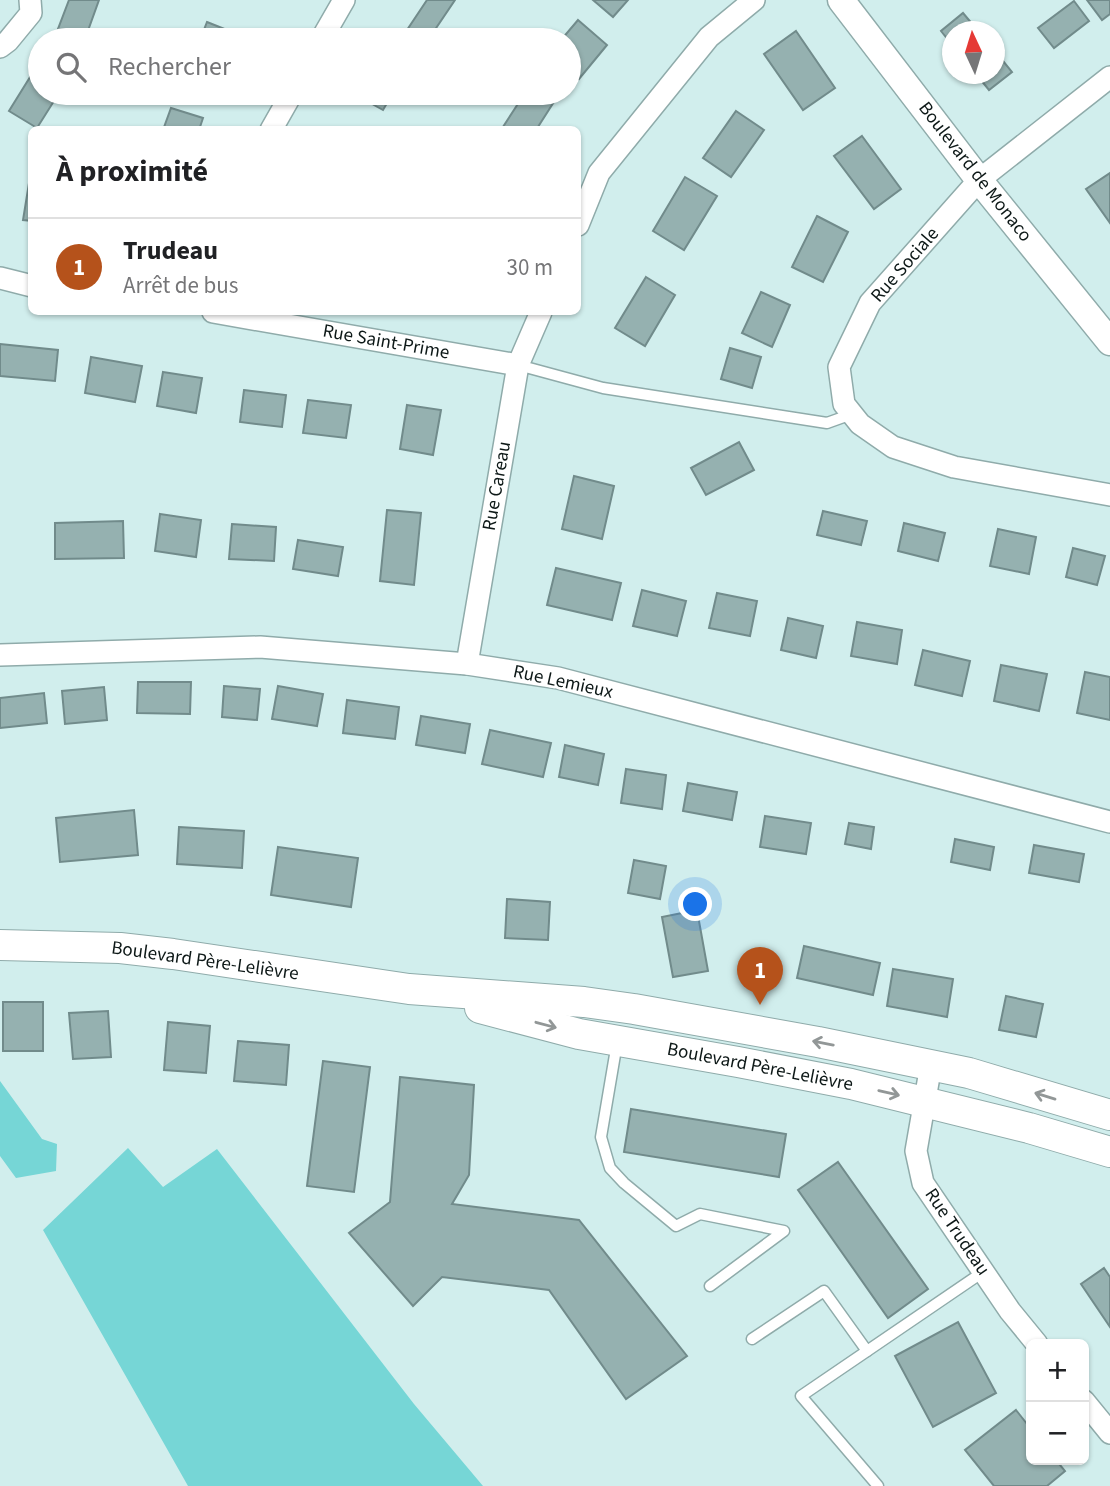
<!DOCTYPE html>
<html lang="fr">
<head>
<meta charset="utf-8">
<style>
	body { margin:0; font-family:"Source Sans 3",sans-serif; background:#f6f6f6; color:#202124 }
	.controls { position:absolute; right:21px; bottom:21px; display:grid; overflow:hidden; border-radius:10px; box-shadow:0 2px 5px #0004 }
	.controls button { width:63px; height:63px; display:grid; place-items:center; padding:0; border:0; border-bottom:2px solid #e0e0e0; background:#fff; color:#202124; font:35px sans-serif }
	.compass { position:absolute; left:942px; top:21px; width:63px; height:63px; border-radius:50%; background:#fff; box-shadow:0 2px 5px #0004; rotate:356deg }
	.you { position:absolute; left:696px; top:905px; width:24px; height:24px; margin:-18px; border:5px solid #fff; border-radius:50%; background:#1a73e8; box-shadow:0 0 0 10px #1a73e833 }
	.badge { display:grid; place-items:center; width:46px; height:46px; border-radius:50%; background:#b5521b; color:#fff; font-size:23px; font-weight:700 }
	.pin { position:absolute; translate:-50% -58px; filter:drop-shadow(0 2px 4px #0008) }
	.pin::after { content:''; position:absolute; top:37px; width:24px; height:21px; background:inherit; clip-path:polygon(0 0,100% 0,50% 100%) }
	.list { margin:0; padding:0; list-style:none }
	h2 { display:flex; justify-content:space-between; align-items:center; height:91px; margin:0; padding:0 28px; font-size:30px }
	h2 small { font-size:23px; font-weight:400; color:#757577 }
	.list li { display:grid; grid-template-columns:46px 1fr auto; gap:21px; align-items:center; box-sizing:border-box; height:98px; padding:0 28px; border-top:2px solid #e0e0e0 }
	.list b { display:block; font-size:26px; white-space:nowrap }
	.list p { margin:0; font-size:23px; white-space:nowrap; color:#757577 }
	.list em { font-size:23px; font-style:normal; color:#757577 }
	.icon { flex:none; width:38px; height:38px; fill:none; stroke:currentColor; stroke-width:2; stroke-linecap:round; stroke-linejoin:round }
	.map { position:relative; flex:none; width:1110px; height:1486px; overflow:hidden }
	.search { position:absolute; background:#fff; box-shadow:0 2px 5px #0004; left:28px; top:28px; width:553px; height:77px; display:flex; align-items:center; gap:18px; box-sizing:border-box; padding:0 24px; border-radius:38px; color:#757577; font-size:26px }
	.panel { position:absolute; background:#fff; box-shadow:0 2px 5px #0004; left:28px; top:126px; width:553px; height:189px; border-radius:10px }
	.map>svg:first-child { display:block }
</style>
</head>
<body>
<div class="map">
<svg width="1110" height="1486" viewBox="0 0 1110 1486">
	<rect width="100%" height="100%" fill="#d1eeed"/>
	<g fill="#76d6d6">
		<polygon points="0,1081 42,1139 57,1144 56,1171 16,1178 0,1156"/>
		<polygon points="128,1148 163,1187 217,1149 414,1404 483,1486 188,1486 43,1230"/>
	</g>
	<g fill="#95b1b0" stroke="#718b8b" stroke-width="2">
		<polygon points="69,0 99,0 85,39 58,29"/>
		<polygon points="427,0 455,0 428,40 423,40 407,30"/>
		<polygon points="593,0 628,0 613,17"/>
		<polygon points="1087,0 1110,0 1110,14 1102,20"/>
		<polygon points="1074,1 1089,21 1054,48 1038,28"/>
		<polygon points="963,13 979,32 953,32 953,46 941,31"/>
		<polygon points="578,20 607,45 579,79 569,70 569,40 561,40"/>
		<polygon points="207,22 247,38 247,40 200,40"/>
		<polygon points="796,31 835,88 803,110 764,54"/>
		<polygon points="995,51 1012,72 989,90 976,74 995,74"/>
		<polygon points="40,61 40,93 59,93 37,128 9,111"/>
		<polygon points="370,93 393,93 383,110 365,100"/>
		<polygon points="525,93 550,93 557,97 536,130 501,130"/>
		<polygon points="171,108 203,118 199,130 163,130"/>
		<polygon points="736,111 764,130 731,177 703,158"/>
		<polygon points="862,136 901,189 874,209 834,156"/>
		<polygon points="1110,173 1110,223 1086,189"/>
		<polygon points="685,177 717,196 684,250 653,231"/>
		<polygon points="29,183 32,183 32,221 23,220"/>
		<polygon points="817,216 848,232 823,282 792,267"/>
		<polygon points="646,277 675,295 645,346 615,328"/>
		<polygon points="761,292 790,305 772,347 742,333"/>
		<polygon points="0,344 58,350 55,381 0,376"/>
		<polygon points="730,348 761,357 752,388 721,379"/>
		<polygon points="91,357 142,366 135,402 85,393"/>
		<polygon points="163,372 202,378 196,413 157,406"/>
		<polygon points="244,390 286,395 282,427 240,422"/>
		<polygon points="308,400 351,405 346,438 303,433"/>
		<polygon points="407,405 441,410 433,455 400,449"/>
		<polygon points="739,442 754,470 706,495 691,468"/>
		<polygon points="574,476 614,486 602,539 562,529"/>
		<polygon points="387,510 421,513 414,585 380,581"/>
		<polygon points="823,511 867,521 861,545 817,535"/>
		<polygon points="160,514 201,520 196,557 155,551"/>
		<polygon points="123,521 124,558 55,559 55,523"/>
		<polygon points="904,523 945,533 938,561 898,551"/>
		<polygon points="232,524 276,527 274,561 229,559"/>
		<polygon points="998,529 1036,537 1029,574 990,566"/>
		<polygon points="298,540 343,547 338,576 293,569"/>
		<polygon points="1073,548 1105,556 1097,585 1066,577"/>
		<polygon points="556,568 621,583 612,620 547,605"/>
		<polygon points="642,590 686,601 677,636 633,626"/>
		<polygon points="717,593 757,601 750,636 709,628"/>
		<polygon points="788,618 823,626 816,658 781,650"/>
		<polygon points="857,622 902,630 897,664 851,656"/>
		<polygon points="923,650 970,661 962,696 915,685"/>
		<polygon points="1001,665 1047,674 1039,711 994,701"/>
		<polygon points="1085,672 1110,677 1110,720 1077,713"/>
		<polygon points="138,682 191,682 190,714 137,713"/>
		<polygon points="224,686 260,689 257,720 222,717"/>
		<polygon points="278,686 323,694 317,726 272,719"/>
		<polygon points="104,687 107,720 65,724 62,691"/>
		<polygon points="44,693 47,723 0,728 0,698"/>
		<polygon points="347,700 399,707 395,739 343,733"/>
		<polygon points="421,716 470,724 465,753 416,745"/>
		<polygon points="490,730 551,743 543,777 482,764"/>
		<polygon points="565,745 604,754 598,785 559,777"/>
		<polygon points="626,769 666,775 662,809 621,803"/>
		<polygon points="688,783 737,792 732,820 683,811"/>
		<polygon points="134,810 138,855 60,862 56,818"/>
		<polygon points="765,816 811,823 806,854 760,847"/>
		<polygon points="849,823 874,827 871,849 845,844"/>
		<polygon points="179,827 244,831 242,868 177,864"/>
		<polygon points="955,839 994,847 990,870 951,862"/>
		<polygon points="1034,845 1084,854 1079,882 1029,873"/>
		<polygon points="278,847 358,858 351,907 271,895"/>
		<polygon points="634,860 666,866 660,899 628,893"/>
		<polygon points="507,899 550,902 548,940 505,938"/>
		<polygon points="697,910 708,971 673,977 662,917"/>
		<polygon points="804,946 880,963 873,995 797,978"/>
		<polygon points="893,969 953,979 947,1017 887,1006"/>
		<polygon points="1006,996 1043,1004 1036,1037 999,1030"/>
		<rect x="3" y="1002" width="40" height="49"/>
		<polygon points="108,1011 111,1057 73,1059 69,1013"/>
		<polygon points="168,1022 210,1026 206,1073 164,1070"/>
		<polygon points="238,1041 289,1045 286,1085 234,1081"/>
		<polygon points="323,1061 370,1067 354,1192 307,1186"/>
		<polygon points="400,1077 474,1085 469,1175 452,1204 579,1220 687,1356 626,1399 549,1290 442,1277 413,1306 349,1233 390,1202"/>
		<polygon points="631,1109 786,1134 779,1177 624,1152"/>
		<polygon points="838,1162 928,1289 888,1318 798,1190"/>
		<polygon points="1104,1268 1110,1277 1110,1327 1081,1284"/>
		<polygon points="958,1322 996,1393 933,1427 895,1356"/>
		<polygon points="1016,1410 1031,1429 1031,1460 1056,1460 1065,1471 1047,1486 994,1486 965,1450"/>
	</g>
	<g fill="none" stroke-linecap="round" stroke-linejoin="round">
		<g stroke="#8fabaa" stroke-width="13">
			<g id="service">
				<polyline points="518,365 603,388 827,423 852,414"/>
				<polyline points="617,1043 601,1137 610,1168 624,1183 676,1226 700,1214 784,1231 710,1286"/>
				<polyline points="752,1339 824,1291 867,1351"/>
				<polyline points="878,1486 801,1396 983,1272"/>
			</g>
		</g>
		<g stroke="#8fabaa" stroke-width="24">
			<g id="minor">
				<polyline points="321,40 344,0"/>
				<polyline points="0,47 8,41 31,13 30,0"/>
				<polyline points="1110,77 979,180 870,303 839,367 844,404 860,424 893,447 954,467 1110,495"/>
				<polyline points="271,130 292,93"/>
				<polyline points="578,225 599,173 709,37 754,0"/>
				<polyline points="0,278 32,286"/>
				<polyline points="213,312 518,365"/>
				<polyline points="0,655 260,647 467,664 558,678 1110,822"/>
				<polyline points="467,664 518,365 541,312"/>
				<polyline points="931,1065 916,1151 923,1183 1010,1311 1037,1344"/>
				<polyline points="1084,1401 1110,1433"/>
			</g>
		</g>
		<g stroke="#8fabaa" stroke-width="29">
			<polyline id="tertiary" points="841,0 979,180 1110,342"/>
		</g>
		<g stroke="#8fabaa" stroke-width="32">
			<g id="secondary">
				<polyline points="0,945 120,948 173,954 409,989 584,1002 634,1009 818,1042 969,1073 1110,1115"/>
				<polyline points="480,1008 579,1034 738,1062 851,1084 1029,1128 1110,1152"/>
			</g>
		</g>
		<use href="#service" stroke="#fff" stroke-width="10"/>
		<use href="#minor" stroke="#fff" stroke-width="21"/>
		<use href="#tertiary" stroke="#fff" stroke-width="26"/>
		<use href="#secondary" stroke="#fff" stroke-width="30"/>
	</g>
	<defs><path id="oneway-shaft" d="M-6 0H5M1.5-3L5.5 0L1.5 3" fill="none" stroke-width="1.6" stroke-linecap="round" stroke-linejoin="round" transform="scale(1.75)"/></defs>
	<g stroke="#929797">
		<use href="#oneway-shaft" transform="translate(546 1025) rotate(15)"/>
		<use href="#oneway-shaft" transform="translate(823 1043) rotate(-169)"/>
		<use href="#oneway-shaft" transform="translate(889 1093) rotate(13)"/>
		<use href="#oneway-shaft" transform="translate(1045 1096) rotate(-163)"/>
	</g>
	<g text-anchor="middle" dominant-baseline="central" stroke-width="5" stroke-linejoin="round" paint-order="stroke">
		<g font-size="19" fill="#0d1817" stroke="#fff">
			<text transform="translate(975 172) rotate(52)">Boulevard de Monaco</text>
			<text transform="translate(905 265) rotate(-49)">Rue Sociale</text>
			<text transform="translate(386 342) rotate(10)">Rue Saint-Prime</text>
			<text transform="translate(497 486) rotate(-80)">Rue Careau</text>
			<text transform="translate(563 682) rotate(12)">Rue Lemieux</text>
			<text transform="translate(205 961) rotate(8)">Boulevard Père-Lelièvre</text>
			<text transform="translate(760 1067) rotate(11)">Boulevard Père-Lelièvre</text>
			<text transform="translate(957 1232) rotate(56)">Rue Trudeau</text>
		</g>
	</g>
</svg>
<div class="controls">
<button>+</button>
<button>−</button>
</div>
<svg class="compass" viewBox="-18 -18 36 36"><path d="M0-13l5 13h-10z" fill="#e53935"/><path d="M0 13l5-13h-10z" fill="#757577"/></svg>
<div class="you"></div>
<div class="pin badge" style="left:760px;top:1005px">1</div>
<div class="search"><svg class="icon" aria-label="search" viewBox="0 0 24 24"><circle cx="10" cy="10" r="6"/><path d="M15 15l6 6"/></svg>Rechercher</div>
<section class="panel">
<h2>À proximité<small></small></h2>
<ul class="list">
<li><span class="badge">1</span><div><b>Trudeau</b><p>Arrêt de bus</p></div><em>30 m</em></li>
</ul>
</section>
</div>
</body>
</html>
